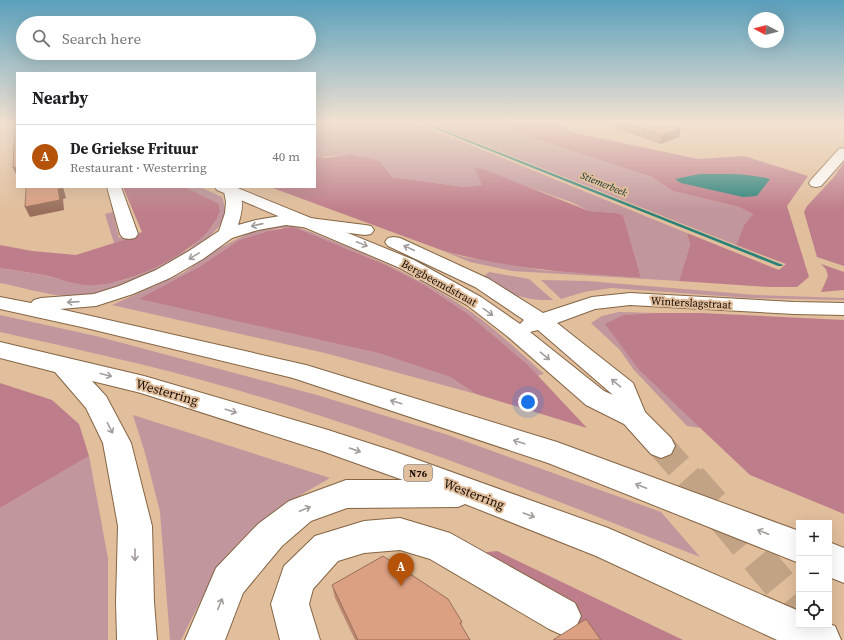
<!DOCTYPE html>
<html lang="en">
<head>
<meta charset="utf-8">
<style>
	body { margin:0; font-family:"Source Serif 4",serif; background:#f2f2f2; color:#202124 }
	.controls { position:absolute; right:12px; bottom:12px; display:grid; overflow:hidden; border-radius:0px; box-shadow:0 4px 16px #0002 }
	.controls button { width:36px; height:36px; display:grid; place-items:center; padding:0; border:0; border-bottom:1px solid #e0e0e0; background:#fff; color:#202124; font:20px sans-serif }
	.compass { position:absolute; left:748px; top:12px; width:36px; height:36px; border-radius:50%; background:#fff; box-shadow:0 4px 16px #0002; rotate:277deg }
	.you { position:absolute; left:528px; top:402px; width:14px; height:14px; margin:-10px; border:3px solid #fff; border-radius:50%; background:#1a73e8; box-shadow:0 0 0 6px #1a73e833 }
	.badge { display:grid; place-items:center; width:26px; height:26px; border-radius:50%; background:#b45309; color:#fff; font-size:13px; font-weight:700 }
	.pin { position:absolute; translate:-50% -33px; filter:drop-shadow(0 1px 2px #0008) }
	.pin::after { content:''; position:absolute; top:21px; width:14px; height:12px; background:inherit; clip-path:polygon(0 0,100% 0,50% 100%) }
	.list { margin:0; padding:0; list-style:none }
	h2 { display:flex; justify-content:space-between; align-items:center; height:52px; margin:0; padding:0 16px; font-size:17px }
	h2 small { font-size:13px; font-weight:400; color:#757577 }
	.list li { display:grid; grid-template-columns:26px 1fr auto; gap:12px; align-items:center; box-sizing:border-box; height:64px; padding:0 16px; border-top:1px solid #e0e0e0 }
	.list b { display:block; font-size:15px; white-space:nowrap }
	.list p { margin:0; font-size:13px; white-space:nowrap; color:#757577 }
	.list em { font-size:13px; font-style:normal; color:#757577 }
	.icon { flex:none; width:22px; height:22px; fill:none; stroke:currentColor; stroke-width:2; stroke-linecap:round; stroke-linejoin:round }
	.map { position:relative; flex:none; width:844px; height:640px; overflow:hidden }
	.search { position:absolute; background:#fff; box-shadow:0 4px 16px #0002; left:16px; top:16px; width:300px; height:44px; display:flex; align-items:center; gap:10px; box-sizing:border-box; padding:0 14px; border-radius:22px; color:#757577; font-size:15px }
	.panel { position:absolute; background:#fff; box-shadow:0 4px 16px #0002; left:16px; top:72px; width:300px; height:116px; border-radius:0px }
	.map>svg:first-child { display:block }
</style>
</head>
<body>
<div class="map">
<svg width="844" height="640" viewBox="0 0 844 640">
	<rect width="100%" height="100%" fill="#e1be9c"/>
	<g fill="#c1969d">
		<polygon points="315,122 414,122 687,233 690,245 679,281 512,271 470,262 441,250 464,257 541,270 641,278 623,215 616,213 589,211 571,202 514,182 464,187 392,177 380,161 350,154 322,157 315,156"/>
		<polygon points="425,122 491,122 524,135 652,177 673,191 739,207 753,214 744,225 736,245"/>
		<path d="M185 187H200L222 197C224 204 226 209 225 215 217 244 144 279 116 288 104 292 91 295 78 296 57 298 21 287 0 283V268L37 274 87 285H100L127 279 189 249 213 226 219 214 218 204Z"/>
		<polygon points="113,212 119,238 142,232 133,237 114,243 105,214"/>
		<path d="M292 225C354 248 415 274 470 311 496 329 520 353 544 374L537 376 527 364 468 314 426 286 386 265 347 249 281 228 268 231 239 240 199 267 140 299 378 353 450 377 476 394 325 353 112 305 183 273 216 250 247 234 263 229Z"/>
		<path d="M489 272 529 279 553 300C522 301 509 294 483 277Z"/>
		<polygon points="541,280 587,281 756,295 844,298 844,300 749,298 611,288 584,292 561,299"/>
		<polygon points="619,312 655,313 624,315 640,371 701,428 687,426 634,370 619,349 591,323 602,316"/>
		<path d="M0 315 96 336 317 395 448 435 661 512 700 557C545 496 390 434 230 388 154 366 77 349 0 332Z"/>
		<polygon points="133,415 330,478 304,493 267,517 230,552 206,590 181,640 170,640 160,512 145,453"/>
		<polygon points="89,456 108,558 108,640 0,640 0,508"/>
	</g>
	<g fill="#be7d8a">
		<polygon points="491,122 560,122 570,132 698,159 744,156 808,176 787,206 809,277 797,287 768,287 679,281 690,245 687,233 779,270 786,264 736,245 744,225 753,214 739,207 673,191 652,177 524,135"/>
		<path d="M350 154 380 161 392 177 464 187 482 185 474 168 483 169 589 211 616 213 623 215 641 278C574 273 506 269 441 250L270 187H315V156L325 158Z"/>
		<polygon points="844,162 844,266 817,257 804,212 807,206 834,177"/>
		<path d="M123 187H185L219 204C219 208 220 212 218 216 205 250 122 289 86 285 74 284 60 279 48 276 32 273 16 270 0 268V245L32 251 76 255 133 237 142 232Z"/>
		<polygon points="293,227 386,265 426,286 468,314 527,364 587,428 476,394 450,377 378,353 139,299 199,267 239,240 268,231"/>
		<polygon points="821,264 844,272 844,290 821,292 828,276 826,269"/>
		<polygon points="655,313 701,313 844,320 844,514 750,475 640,371 605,324 624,315"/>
		<polygon points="0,383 52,400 79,424 89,456 0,508"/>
		<polygon points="497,551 683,640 593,640 579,625 568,604 478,553"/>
	</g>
	<path fill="#29817a" d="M700 174C724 174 747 173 770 179L757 196 743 197 681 183 675 179Z"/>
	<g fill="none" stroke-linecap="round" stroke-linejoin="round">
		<polygon fill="#29817a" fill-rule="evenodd" points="418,122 423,122 783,265 782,266 778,266"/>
		<polyline stroke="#c3a385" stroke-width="27" stroke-dasharray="27 14" stroke-linecap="butt" points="661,446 691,480"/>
		<polyline stroke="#c3a385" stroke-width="34" stroke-dasharray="34 18" stroke-linecap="butt" points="690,479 734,529 799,608"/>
		<g stroke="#846545" stroke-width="2">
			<g id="minor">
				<polygon points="844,148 844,160 821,186 816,187 811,186 809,183 811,180 839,149"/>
				<polygon points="107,187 121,187 138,234 135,238 129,239 123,238 120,234"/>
				<path d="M215 187H235L414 260 481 297 520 324 524 320 475 287 388 246 385 242 388 238 394 237 400 238 489 279 543 313 592 297 630 293 794 302 844 303V315L794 314 630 305 595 309 557 323 633 383 645 412 671 438 675 446 671 454 661 458 651 454 624 424 586 405 507 336 467 305 400 268 217 190ZM538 330 613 395 604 391 530 332Z"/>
				<polygon points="400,518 450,533 575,603 581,616 575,629 562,635 549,629 430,559 400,550 364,553 338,561 313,589 309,604 320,640 280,640 271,604 284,566 315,536 364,521"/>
			</g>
		</g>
		<g stroke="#846545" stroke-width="2">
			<g id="highway">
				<path d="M234 187 237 188C245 199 242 213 238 225L256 220 286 215 365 225 371 226 374 230 371 234 365 235 286 225 258 230 232 238 203 259 170 278 133 294 96 306 60 309 306 365 557 442 799 531V563L548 463 293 378 86 328 0 309V297L31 303 34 300 41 298 94 294 119 286 156 270 189 251 219 231 225 213 226 202 224 191 227 188Z"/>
				<polygon points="0,342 144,376 328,430 393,451 608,528 799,611 799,625 829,625 829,624 835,626 841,640 777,640 596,556 465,504 458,507 347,508 311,521 282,546 243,593 225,640 185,640 216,568 258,524 289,501 346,480 403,480 322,451 141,393 92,381 106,396 131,443 152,526 154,602 157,640 117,640 116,602 118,526 103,443 86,408 55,372 0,358"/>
				<polygon points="829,542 844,548 844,583 829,577"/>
			</g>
		</g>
		<use href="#minor" fill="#fff" fill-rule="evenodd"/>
		<use href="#highway" fill="#fff" fill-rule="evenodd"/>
	</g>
	<g fill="#bc8970">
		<polygon points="613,122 677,122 681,128 679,137 660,144 612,127"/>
		<polygon points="332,585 462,622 461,626 470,640 355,640 335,598"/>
	</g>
	<g fill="#996f5b">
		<polygon points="681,128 679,137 660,144 662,135"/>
		<polygon points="17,167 17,176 13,168"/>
		<polygon points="61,187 63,187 66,198 63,199 64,210 30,217 25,207 58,189"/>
	</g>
	<g fill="#db9f82" stroke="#996f5b">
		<polygon points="15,122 17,122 17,167 13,168"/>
		<polygon points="624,122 677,122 681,128 662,135"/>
		<polygon points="26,187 61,187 61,189 58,189 60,200 25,207"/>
		<polygon points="383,556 448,599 462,622 460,623 470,640 358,640 332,585"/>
		<polygon points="586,619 601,640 553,640"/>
	</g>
	<defs><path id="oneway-shaft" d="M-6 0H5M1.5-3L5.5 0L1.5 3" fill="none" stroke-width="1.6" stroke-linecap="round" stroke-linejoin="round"/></defs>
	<g stroke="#a29d9a">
		<use href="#oneway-shaft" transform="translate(257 225) rotate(167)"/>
		<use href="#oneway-shaft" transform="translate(362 244) rotate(22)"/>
		<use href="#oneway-shaft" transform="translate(409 248) rotate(-155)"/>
		<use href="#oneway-shaft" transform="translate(194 256) rotate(149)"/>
		<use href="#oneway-shaft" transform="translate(73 302) rotate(176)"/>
		<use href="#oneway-shaft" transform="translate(488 312) rotate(36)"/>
		<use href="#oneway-shaft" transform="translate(545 356) rotate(40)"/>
		<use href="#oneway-shaft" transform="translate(106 375) rotate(14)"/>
		<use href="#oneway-shaft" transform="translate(616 383) rotate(-140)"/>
		<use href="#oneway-shaft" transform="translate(396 402) rotate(-163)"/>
		<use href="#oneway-shaft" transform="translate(231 411) rotate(17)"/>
		<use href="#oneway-shaft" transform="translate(110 428) rotate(63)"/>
		<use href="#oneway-shaft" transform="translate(519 442) rotate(-162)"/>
		<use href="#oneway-shaft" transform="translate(355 450) rotate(19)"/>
		<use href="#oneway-shaft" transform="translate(641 486) rotate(-159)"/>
		<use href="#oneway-shaft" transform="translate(305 509) rotate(-22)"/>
		<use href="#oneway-shaft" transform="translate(529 515) rotate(20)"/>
		<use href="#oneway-shaft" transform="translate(763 532) rotate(-158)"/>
		<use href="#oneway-shaft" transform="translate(135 555) rotate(90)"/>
		<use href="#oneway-shaft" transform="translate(220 604) rotate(-68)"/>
	</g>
	<linearGradient id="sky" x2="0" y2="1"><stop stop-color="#5ba0bc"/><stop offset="0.58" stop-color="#f2e2d2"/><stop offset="1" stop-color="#f2e2d2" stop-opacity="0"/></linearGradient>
	<rect width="844" height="211" fill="url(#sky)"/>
	<g text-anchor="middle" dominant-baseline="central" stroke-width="4" stroke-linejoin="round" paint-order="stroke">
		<g font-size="10" font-style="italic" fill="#06302d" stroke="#e1be9c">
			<text transform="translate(604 184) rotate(22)">Stiemerbeek</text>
		</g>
		<rect fill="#e1be9c" stroke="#544130" stroke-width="1" x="404" y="465" width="28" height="16" rx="3"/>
		<g font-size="10" font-weight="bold" fill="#170b02">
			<text x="418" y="473">N76</text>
		</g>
		<g font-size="11" fill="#170b02" stroke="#e1be9c">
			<text transform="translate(439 283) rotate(29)">Bergbeemdstraat</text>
			<text transform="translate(691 303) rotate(3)">Winterslagstraat</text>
		</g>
		<g font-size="13" fill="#170b02" stroke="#e1be9c">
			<text transform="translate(167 392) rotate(16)">Westerring</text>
			<text transform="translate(474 494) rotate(21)">Westerring</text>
		</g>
	</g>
</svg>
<div class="controls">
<button>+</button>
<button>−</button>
<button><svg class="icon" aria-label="locate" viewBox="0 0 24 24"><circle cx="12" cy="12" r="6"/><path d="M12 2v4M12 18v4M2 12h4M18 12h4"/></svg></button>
</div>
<svg class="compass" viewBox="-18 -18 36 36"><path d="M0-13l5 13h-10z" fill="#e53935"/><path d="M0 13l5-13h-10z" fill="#757577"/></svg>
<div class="you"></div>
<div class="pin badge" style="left:401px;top:586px">A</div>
<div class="search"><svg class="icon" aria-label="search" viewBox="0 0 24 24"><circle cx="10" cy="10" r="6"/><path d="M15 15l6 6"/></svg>Search here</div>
<section class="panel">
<h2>Nearby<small></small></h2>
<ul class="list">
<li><span class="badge">A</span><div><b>De Griekse Frituur</b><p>Restaurant · Westerring</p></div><em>40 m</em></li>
</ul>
</section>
</div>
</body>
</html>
